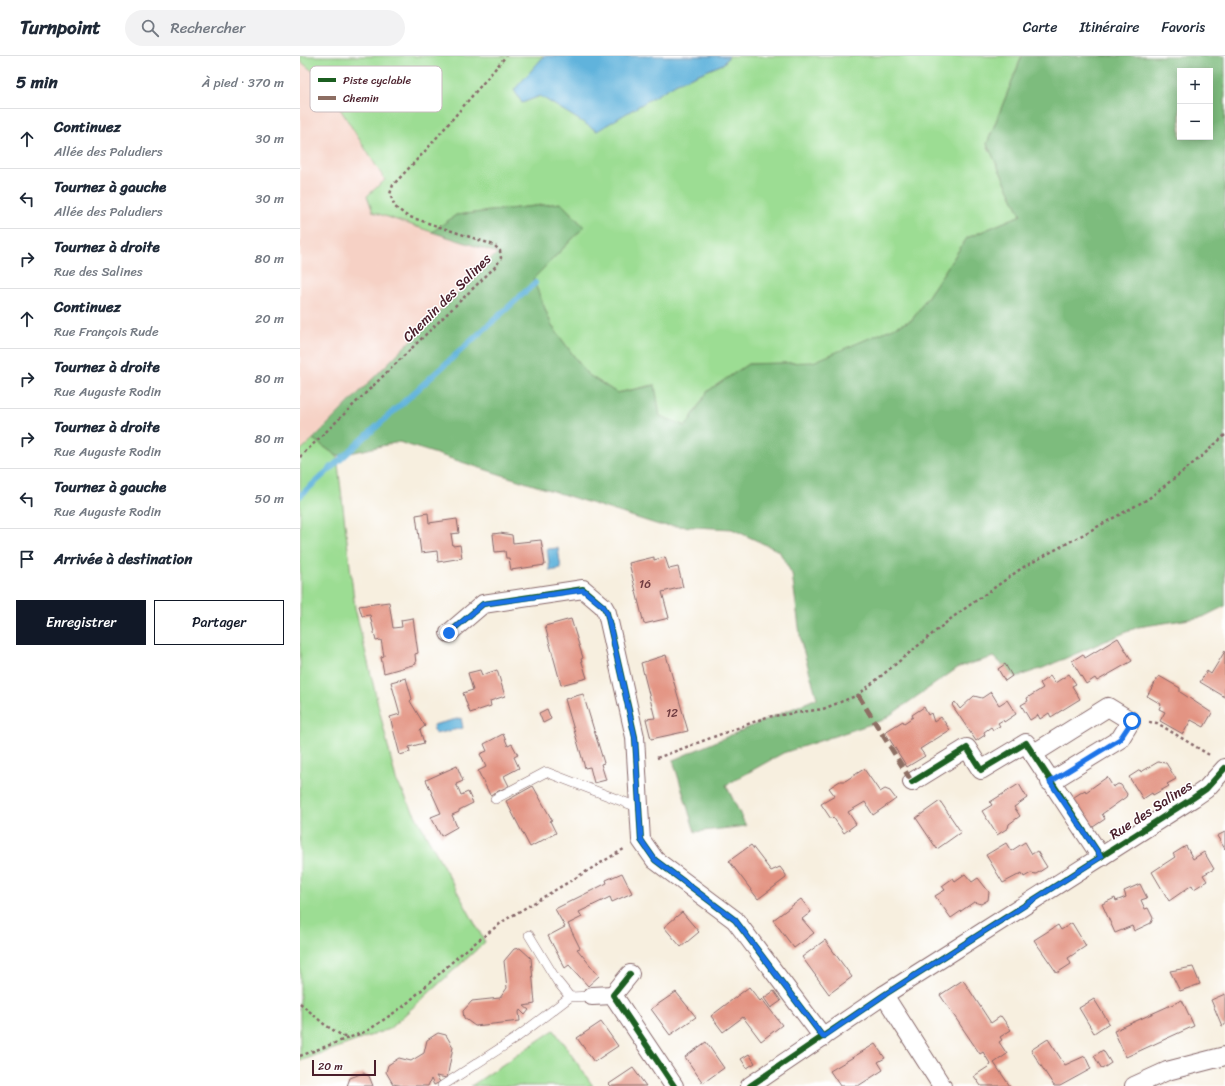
<!DOCTYPE html>
<html lang="fr">
<head>
<meta charset="utf-8">
<style>
	body { margin:0; font-family:Sriracha,sans-serif; background:#f2f2f3; color:#1f2937 }
	.controls { position:absolute; right:12px; top:12px; display:grid; overflow:hidden; border-radius:0px; box-shadow:0 2px 10px #0003 }
	.controls button { width:36px; height:36px; display:grid; place-items:center; padding:0; border:0; border-bottom:1px solid #e0e1e3; background:#fff; color:#1f2937; font:20px sans-serif }
	.scale { position:absolute; left:12px; bottom:10px; width:64px; box-sizing:border-box; padding-left:4px; border:2px solid #4a1f2b; border-top:0; font-size:11px; line-height:14px; white-space:nowrap; color:#4a1f2b; -webkit-text-stroke:3px #fff; paint-order:stroke }
	.stop { position:absolute; width:12px; height:12px; margin:-9px; border:3px solid #1a73e8; border-radius:50%; background:#fff }
	.stop.end { background:#1a73e8; border-color:#fff; box-shadow:0 1px 4px #0008 }
	.list { margin:0; padding:0; list-style:none }
	h2 { display:flex; justify-content:space-between; align-items:center; height:52px; margin:0; padding:0 16px; font-size:17px }
	h2 small { font-size:13px; font-weight:400; color:#747a83 }
	.list li { display:grid; grid-template-columns:26px 1fr auto; gap:12px; align-items:center; box-sizing:border-box; height:60px; padding:0 16px; border-top:1px solid #e0e1e3 }
	.list b { display:block; font-size:15px; white-space:nowrap }
	.list p { margin:0; font-size:13px; white-space:nowrap; color:#747a83 }
	.list em { font-size:13px; font-style:normal; color:#747a83 }
	.actions { display:flex; gap:8px; padding:12px 16px }
	.actions a { flex:1; padding:9px 0; border:1px solid #111827; border-radius:0px; text-align:center; font-size:14px; color:#111827 }
	.actions .main { background:#111827; color:#fff }
	.icon { flex:none; width:22px; height:22px; fill:none; stroke:currentColor; stroke-width:2; stroke-linecap:round; stroke-linejoin:round }
	.map { position:relative; flex:none; width:925px; height:1030px; overflow:hidden }
	header { display:flex; align-items:center; gap:24px; box-sizing:border-box; height:56px; padding:0 20px; background:#fff; border-bottom:1px solid #e0e1e3 }
	header strong { font-size:19px }
	nav { display:flex; gap:22px; margin-inline-start:auto; font-size:14px }
	.search { width:280px; height:36px; background:#f2f2f3; display:flex; align-items:center; gap:10px; box-sizing:border-box; padding:0 14px; border-radius:22px; color:#747a83; font-size:15px }
	main { display:flex }
	aside { flex:1; background:#fff }
	.map>svg:first-child { display:block }
</style>
</head>
<body>
<header>
<strong>Turnpoint</strong>
<div class="search"><svg class="icon" aria-label="search" viewBox="0 0 24 24"><circle cx="10" cy="10" r="6"/><path d="M15 15l6 6"/></svg>Rechercher</div>
<nav><a>Carte</a><a>Itinéraire</a><a>Favoris</a></nav>
</header>
<main>
<aside>
<h2>5 min<small>À pied · 370 m</small></h2>
<ul class="list">
<li><svg class="icon" aria-label="ahead" viewBox="0 0 24 24"><path d="M12 20V5M6 11l6-6 6 6"/></svg><div><b>Continuez</b><p>Allée des Paludiers</p></div><em>30 m</em></li>
<li><svg class="icon" aria-label="left" viewBox="0 0 24 24"><path d="M17 20v-9H6M10 6l-5 5 5 5"/></svg><div><b>Tournez à gauche</b><p>Allée des Paludiers</p></div><em>30 m</em></li>
<li><svg class="icon" aria-label="right" viewBox="0 0 24 24"><path d="M7 20v-9h11M14 6l5 5-5 5"/></svg><div><b>Tournez à droite</b><p>Rue des Salines</p></div><em>80 m</em></li>
<li><svg class="icon" aria-label="ahead" viewBox="0 0 24 24"><path d="M12 20V5M6 11l6-6 6 6"/></svg><div><b>Continuez</b><p>Rue François Rude</p></div><em>20 m</em></li>
<li><svg class="icon" aria-label="right" viewBox="0 0 24 24"><path d="M7 20v-9h11M14 6l5 5-5 5"/></svg><div><b>Tournez à droite</b><p>Rue Auguste Rodin</p></div><em>80 m</em></li>
<li><svg class="icon" aria-label="right" viewBox="0 0 24 24"><path d="M7 20v-9h11M14 6l5 5-5 5"/></svg><div><b>Tournez à droite</b><p>Rue Auguste Rodin</p></div><em>80 m</em></li>
<li><svg class="icon" aria-label="left" viewBox="0 0 24 24"><path d="M17 20v-9H6M10 6l-5 5 5 5"/></svg><div><b>Tournez à gauche</b><p>Rue Auguste Rodin</p></div><em>50 m</em></li>
<li><svg class="icon" aria-label="arrive" viewBox="0 0 24 24"><path d="M6 21V4h12l-3 4 3 4H6"/></svg><div><b>Arrivée à destination</b></div></li>
</ul>
<div class="actions"><a class="main">Enregistrer</a><a>Partager</a></div>
</aside>
<div class="map">
<svg width="925" height="1030" viewBox="0 0 925 1030">
	<rect width="100%" height="100%" fill="#fff"/>
	<filter id="ink" filterUnits="userSpaceOnUse"><feTurbulence type="fractalNoise" baseFrequency=".025" numOctaves="2"/><feDisplacementMap in="SourceGraphic" scale="8" xChannelSelector="R" yChannelSelector="G"/><feConvolveMatrix kernelMatrix="1 2 1 2 8 2 1 2 1" color-interpolation-filters="sRGB"/></filter>
	<filter id="wash" filterUnits="userSpaceOnUse"><feTurbulence type="fractalNoise" baseFrequency=".012" numOctaves="4" result="noise"/><feDisplacementMap in="SourceGraphic" scale="16" xChannelSelector="R" yChannelSelector="G"/><feGaussianBlur stdDeviation="0.9" result="paint"/><feColorMatrix in="noise" values="0 0 0 0 0 0 0 0 0 0 0 0 0 0 0 0 0 1.4 0 .05"/><feComposite in="paint" operator="in"/></filter>
	<g filter="url(#wash)">
		<rect width="100%" height="100%" fill="#f7efdf"/>
		<polygon fill="#f6d1c5" points="0,5 20,21 85,124 67,140 73,156 198,197 0,395"/>
		<g fill="#9cdd93" stroke="#737e5f">
			<polygon points="0,0 243,0 222,47 240,40 251,46 377,27 423,8 429,0 722,0 687,88 721,159 667,182 612,264 513,307 448,308 408,335 386,370 359,360 354,329 317,337 287,318 252,270 233,223 284,171 261,147 156,159 132,176 73,156 67,140 85,124 20,21 0,5"/>
			<polygon points="13,383 37,400 55,552 96,724 185,886 89,973 0,1005 0,395"/>
			<polygon points="254,974 293,1030 171,1030"/>
		</g>
		<path fill="#7dbc7d" stroke="#646e54" fill-rule="evenodd" d="M722 0H925V550L903 561 838 571 743 612 716 621 694 601 659 611 583 664 483 697 426 729 446 770 395 776 373 704 517 642 501 586 492 518 479 495 432 473 359 469 99 386 37 400 13 383 197 197 132 176 156 159 261 147 284 171 233 223 252 270 287 318 317 337 355 329 360 360 386 370 408 335 448 308 513 306 612 264 667 182 721 159 687 88ZM880 15H910V81H880Z"/>
		<g fill="#60b3dc" stroke="#556984">
			<polygon points="244,0 429,0 423,8 377,27 297,75 240,40 222,47 214,34"/>
			<polygon points="258,492 261,513 250,515 247,493"/>
			<polygon points="161,662 163,672 135,678 133,669"/>
		</g>
		<g fill="none" stroke-linecap="round" stroke-linejoin="round">
			<polyline stroke="#60b3dc" stroke-width="6" points="0,440 235,227"/>
		</g>
		<g id="blocks">
			<g fill="#e39483">
				<polygon points="128,457 129,467 157,463 159,477 151,478 153,490 160,489 162,502 138,506 137,495 121,497 116,459"/>
				<polygon points="200,477 212,479 213,487 241,484 245,509 211,514 209,502 206,502 205,495 195,496 193,478"/>
				<polygon points="354,501 354,504 365,501 369,513 378,511 383,531 362,536 369,562 344,568 329,507"/>
				<polygon points="89,546 93,572 102,571 101,564 113,562 118,597 115,598 116,608 84,617 81,601 84,600 81,584 76,585 70,559 62,560 59,550"/>
				<polygon points="271,563 283,602 281,603 287,622 261,629 245,570"/>
				<polygon points="818,582 832,605 797,625 795,622 786,628 772,605 783,598 785,602"/>
				<polygon points="925,595 925,641 900,626 907,615 911,618"/>
				<polygon points="366,599 388,675 351,683 346,663 355,662 341,607"/>
				<polygon points="705,608 712,620 705,625 698,613"/>
				<polygon points="180,614 182,619 197,614 205,640 190,645 191,650 170,657 163,637 173,634 168,617"/>
				<polygon points="769,618 776,628 772,630 780,643 751,661 749,657 740,663 738,659 730,664 721,649 728,645 727,642 743,632 740,627 750,620 755,627"/>
				<polygon points="859,620 880,632 880,636 912,657 904,671 891,664 883,678 860,665 865,656 859,653 861,648 847,640"/>
				<polygon points="106,622 112,643 110,645 125,670 120,674 124,687 109,691 110,696 100,699 90,661 100,658 91,626"/>
				<polygon points="691,636 699,649 707,644 716,658 704,666 703,664 698,667 700,670 696,672 693,674 691,671 684,676 685,679 676,685 652,649 655,646 660,653 674,640 682,642"/>
				<polygon points="283,638 304,707 301,708 306,724 294,727 290,711 285,712 265,643"/>
				<polygon points="624,651 628,659 631,657 634,666 641,661 650,674 620,693 625,700 607,711 585,676 603,665 604,667 613,661 612,659"/>
				<polygon points="247,653 251,663 243,667 239,657"/>
				<polygon points="203,678 208,690 212,688 218,699 214,701 219,712 204,720 209,730 190,739 178,715 186,711 180,698 187,695 184,688"/>
				<polygon points="858,706 866,707 876,723 867,728 869,730 853,739 852,737 843,743 829,721 840,714 841,716"/>
				<polygon points="157,710 163,725 156,728 159,734 161,739 168,736 173,747 159,754 159,756 152,759 157,771 141,780 131,761 141,757 126,724"/>
				<polygon points="564,713 580,736 585,733 590,735 596,743 573,759 565,746 548,756 556,768 544,777 533,761 531,763 521,748 535,740 529,732 540,725 545,725"/>
				<polygon points="807,721 813,731 818,728 821,729 827,738 826,741 802,758 805,763 790,773 771,743 785,734 786,736"/>
				<polygon points="719,728 727,742 714,751 720,760 709,768 708,772 697,779 682,755 692,749 690,746"/>
				<polygon points="233,730 252,764 250,765 256,777 230,791 206,745"/>
				<polygon points="640,745 661,776 637,793 616,762"/>
				<polygon points="925,776 925,793 917,780"/>
				<polygon points="725,786 732,798 737,795 747,811 736,818 731,817 724,821 722,817 703,827 686,799 706,787 711,795"/>
				<polygon points="451,789 471,815 480,811 486,819 486,822 458,843 429,805"/>
				<polygon points="886,790 893,803 904,796 914,813 903,819 907,825 894,833 892,829 869,845 852,816 875,801 873,798"/>
				<polygon points="322,817 332,837 312,846 310,841 279,856 282,861 268,868 280,892 277,893 299,920 288,930 269,909 265,912 248,880 265,871 255,853 307,827 306,824"/>
				<polygon points="665,818 672,826 678,822 689,836 688,844 681,848 674,846 651,862 635,840 645,834 642,830 653,822 655,825"/>
				<polygon points="840,828 847,842 841,844 845,853 848,852 853,862 851,867 834,875 832,870 815,877 802,848 815,842 816,845 826,841 824,835"/>
				<polygon points="501,843 511,856 502,863 514,877 494,892 473,864"/>
				<polygon points="382,856 399,876 381,891 364,871"/>
				<polygon points="772,867 786,890 768,902 771,908 757,917 734,884 758,869 761,874"/>
				<polygon points="525,884 552,921 529,938 502,901"/>
				<polygon points="220,892 231,902 235,948 224,950 229,954 225,959 220,954 219,956 220,965 175,970 164,962 163,955 172,945 200,942 207,932 204,905 214,893"/>
				<polygon points="893,911 900,928 880,935 870,915"/>
				<polygon points="663,924 691,967 701,960 711,974 700,981 702,984 699,986 707,998 694,1007 710,1030 681,1030 674,1020 691,1009 683,996 680,998 640,939"/>
				<polygon points="449,931 460,945 462,943 482,969 461,985 443,961 423,976 411,960"/>
				<polygon points="474,935 481,945 471,952 464,942"/>
				<polygon points="376,936 396,961 370,979 351,953"/>
				<polygon points="925,938 925,969 922,970 911,944"/>
				<polygon points="794,943 809,967 794,977 779,952"/>
				<polygon points="882,944 894,970 826,1001 814,975"/>
				<polygon points="301,966 318,990 294,1006 277,982"/>
				<polygon points="138,977 146,979 153,991 147,1022 136,1020 140,1026 134,1029 131,1023 128,1030 103,1030 93,1028 86,1016 88,1009 99,1002 111,1005 124,997 127,984"/>
				<polygon points="748,983 765,1009 785,1000 791,1013 760,1030 754,1030 731,994"/>
				<polygon points="406,986 424,1012 403,1027 385,1001"/>
				<polygon points="575,988 585,1002 578,1006 583,1014 558,1030 540,1030 530,1015"/>
				<polygon points="803,994 811,1007 802,1013 794,1000"/>
				<polygon points="449,998 455,1007 447,1012 441,1003"/>
				<polygon points="333,1012 346,1030 311,1030 309,1028"/>
				<polygon points="63,1017 69,1020 73,1030 47,1030 50,1022"/>
			</g>
		</g>
	</g>
	<g filter="url(#ink)">
		<use href="#blocks" fill-opacity="0" stroke="#87686a" stroke-width="1"/>
		<g fill="none" stroke-linecap="round" stroke-linejoin="round">
			<g stroke="#87686a" stroke-width="10">
				<g id="service">
					<polyline points="195,743 246,716 340,752"/>
					<polyline points="229,879 257,925 270,941"/>
					<polyline points="142,1030 216,982 270,941 292,940"/>
				</g>
			</g>
			<g stroke="#87686a" stroke-width="20">
				<g id="minor">
					<polyline points="149,577 183,548 283,533 303,550 307,557 335,681 341,784 355,804 435,864 523,981"/>
					<polyline points="733,698 808,651 831,665 820,683 750,726"/>
					<polyline points="612,726 667,692 681,714 726,687 801,801"/>
					<polyline points="330,918 313,939 374,1030"/>
					<polyline points="584,939 642,1030"/>
					<polyline points="292,940 313,939"/>
					<polyline points="450,1030 584,939 893,742 906,733 925,712"/>
					<polyline points="834,1030 867,1015 925,1000"/>
				</g>
			</g>
			<g stroke="#87686a" stroke-width="2.5" stroke-dasharray="3 3" stroke-linecap="butt">
				<polyline points="0,401 196,210 201,202 200,195 194,189 107,160 95,151 90,138 93,129 127,93 206,0"/>
				<polyline points="849,666 857,667 911,700"/>
				<polyline points="357,702 467,661 523,653 558,639 653,561 722,512 848,443 901,401 925,379"/>
				<polyline points="0,947 25,969 46,982"/>
				<polyline points="0,1000 67,975 104,950 162,897 205,864 324,793"/>
			</g>
			<use href="#service" stroke="#fff" stroke-width="9"/>
			<use href="#minor" stroke="#fff" stroke-width="18"/>
			<polyline stroke="#8d6e63" stroke-width="5" stroke-dasharray="10 5" stroke-linecap="butt" points="558,639 612,726"/>
			<g stroke="#fff" stroke-width="8">
				<g id="cycleway">
					<polyline points="149,577 183,548 283,533 303,550 307,557 335,681 341,784 355,804 435,864 523,981"/>
					<polyline points="612,726 667,692 681,714 726,687 801,801"/>
					<polyline points="330,918 313,939 374,1030"/>
					<polyline points="450,1030 584,939 893,742 906,733 925,712"/>
				</g>
			</g>
			<use href="#cycleway" stroke="#1b5e20" stroke-width="6"/>
		</g>
	</g>
	<g fill="none" stroke-linecap="round" stroke-linejoin="round" filter="url(#ink)">
		<polyline stroke="#1a73e8" stroke-width="5" points="149,577 183,548 283,534 303,550 307,557 335,682 341,784 355,804 435,864 523,981 584,939 801,801 750,726 820,683 832,665"/>
	</g>
	<g text-anchor="middle" dominant-baseline="central" stroke-width="3" stroke-linejoin="round" paint-order="stroke">
		<g font-size="12" fill="#703c41">
			<text x="345" y="528">16</text>
			<text x="372" y="657">12</text>
		</g>
		<g font-size="14" fill="#4a1f2b" stroke="#fff">
			<text transform="translate(147 242) rotate(-45)">Chemin des Salines</text>
			<text transform="translate(851 754) rotate(-33)">Rue des Salines</text>
		</g>
	</g>
	<rect x="10" y="10" width="132" height="46" rx="6" fill="#fff" stroke="#c9bcbf" stroke-width="1"/>
	<rect x="18" y="22" width="18" height="4" fill="#1b5e20"/>
	<rect x="18" y="40" width="18" height="4" fill="#8d6e63"/>
	<g font-size="11" fill="#4a1f2b">
		<text x="43" y="28">Piste cyclable</text>
		<text x="43" y="46">Chemin</text>
	</g>
</svg>
<div class="controls">
<button>+</button>
<button>−</button>
</div>
<div class="scale">20 m</div>
<div class="stop" style="left:832px;top:665px"></div>
<div class="stop end" style="left:149px;top:577px"></div>
</div>
</main>
</body>
</html>
